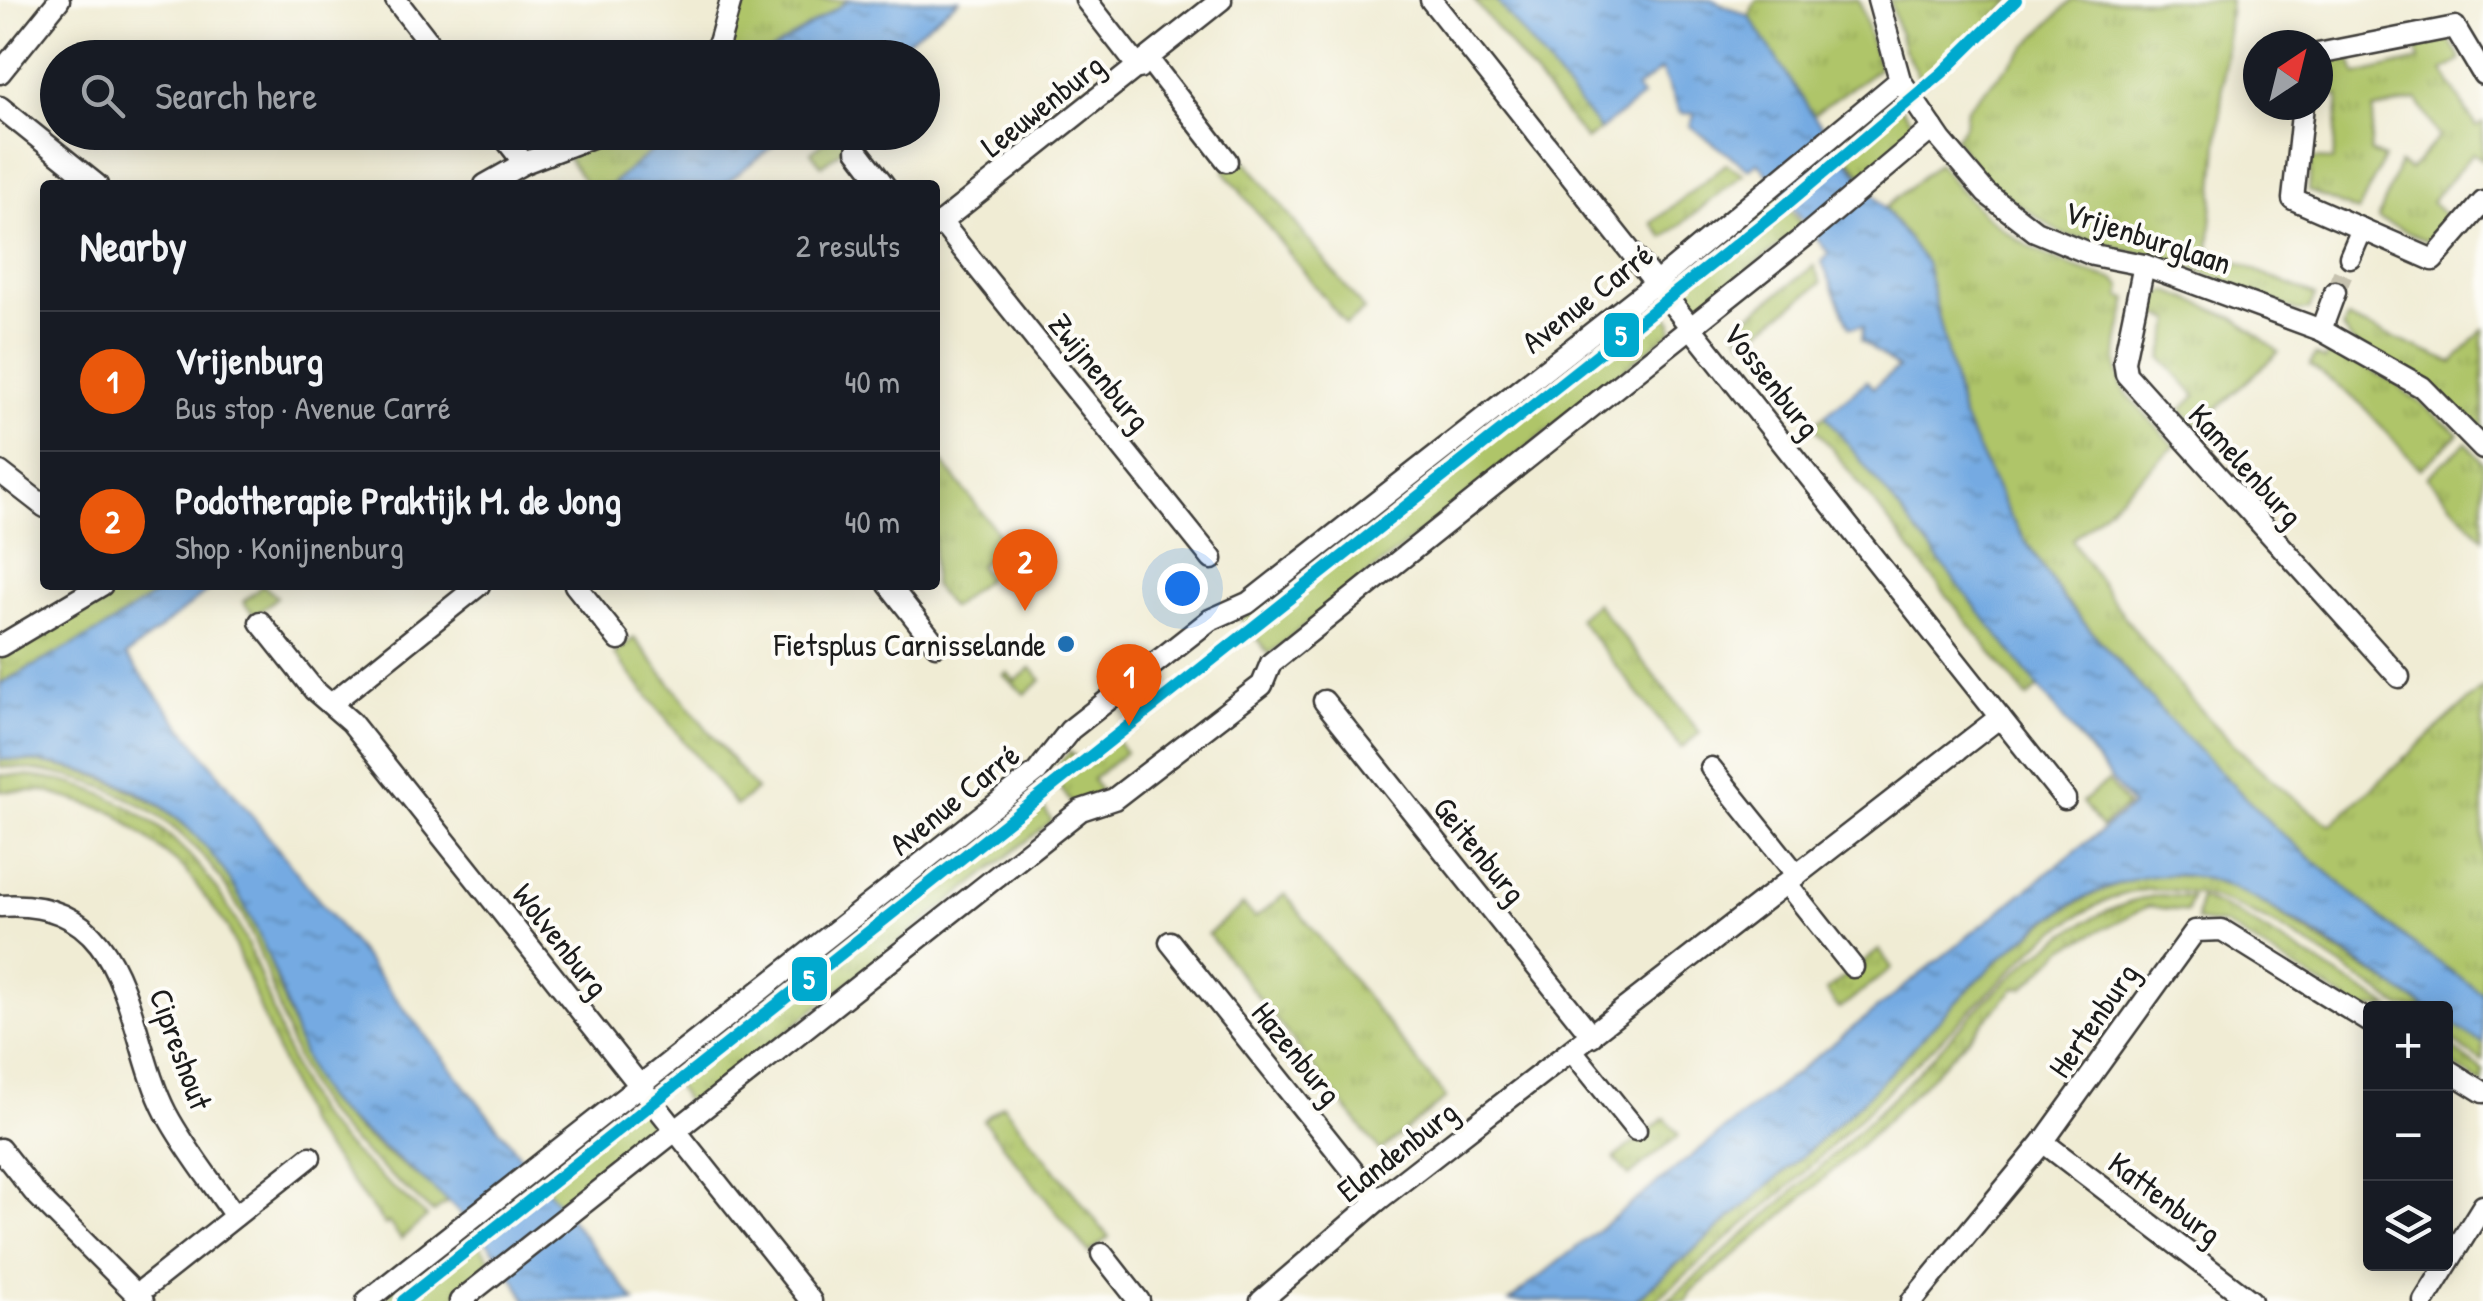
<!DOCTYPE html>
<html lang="en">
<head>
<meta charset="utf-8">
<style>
	body { margin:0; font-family:"Patrick Hand",sans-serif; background:#242831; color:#f1f3f6 }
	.controls { position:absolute; right:30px; bottom:30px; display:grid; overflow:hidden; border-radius:10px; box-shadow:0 5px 25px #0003 }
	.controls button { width:90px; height:90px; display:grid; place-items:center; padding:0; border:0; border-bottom:2px solid #363941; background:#171b24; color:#f1f3f6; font:50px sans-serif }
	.compass { position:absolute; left:2243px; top:30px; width:90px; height:90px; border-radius:50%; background:#171b24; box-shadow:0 5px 25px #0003; rotate:35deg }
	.you { position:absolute; left:1182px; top:588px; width:35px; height:35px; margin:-25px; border:8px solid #fff; border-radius:50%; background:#1a73e8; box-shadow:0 0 0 15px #1a73e833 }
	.badge { display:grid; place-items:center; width:65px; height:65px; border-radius:50%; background:#ea580c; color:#fff; font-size:32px; font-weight:700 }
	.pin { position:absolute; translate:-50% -82px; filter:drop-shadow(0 2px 5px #0008) }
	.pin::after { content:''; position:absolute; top:52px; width:35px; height:30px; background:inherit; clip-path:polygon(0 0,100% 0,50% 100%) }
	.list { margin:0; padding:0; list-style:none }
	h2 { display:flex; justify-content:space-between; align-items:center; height:130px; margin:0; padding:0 40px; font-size:42px }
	h2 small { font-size:32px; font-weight:400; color:#9ea1a6 }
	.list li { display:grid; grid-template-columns:65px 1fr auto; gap:30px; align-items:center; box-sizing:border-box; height:140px; padding:0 40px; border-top:2px solid #363941 }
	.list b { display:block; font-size:38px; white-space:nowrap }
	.list p { margin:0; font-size:32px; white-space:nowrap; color:#9ea1a6 }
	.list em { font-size:32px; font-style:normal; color:#9ea1a6 }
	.icon { flex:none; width:55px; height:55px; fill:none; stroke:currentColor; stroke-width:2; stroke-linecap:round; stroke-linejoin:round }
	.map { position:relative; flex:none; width:2483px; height:1301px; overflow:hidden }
	.search { position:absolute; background:#171b24; box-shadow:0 5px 25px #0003; left:40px; top:40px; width:900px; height:110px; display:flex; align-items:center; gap:25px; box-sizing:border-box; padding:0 35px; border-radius:55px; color:#9ea1a6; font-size:38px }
	.panel { position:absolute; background:#171b24; box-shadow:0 5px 25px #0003; left:40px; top:180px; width:900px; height:410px; border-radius:10px }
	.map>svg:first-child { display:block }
</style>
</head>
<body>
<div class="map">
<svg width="2483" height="1301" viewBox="0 0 2483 1301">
	<defs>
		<pattern id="grass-tufts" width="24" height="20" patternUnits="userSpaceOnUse" patternTransform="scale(2.5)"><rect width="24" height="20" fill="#afc569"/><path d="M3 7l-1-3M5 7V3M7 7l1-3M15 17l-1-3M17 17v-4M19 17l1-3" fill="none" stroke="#96a95a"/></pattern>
		<pattern id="water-ripples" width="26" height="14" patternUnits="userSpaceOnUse" patternTransform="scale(2.5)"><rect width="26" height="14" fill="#74aae2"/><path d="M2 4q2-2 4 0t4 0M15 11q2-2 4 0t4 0" fill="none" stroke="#5e8ab6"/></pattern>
	</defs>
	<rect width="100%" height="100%" fill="#fdfcf7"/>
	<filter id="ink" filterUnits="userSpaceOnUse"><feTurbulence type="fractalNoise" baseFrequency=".01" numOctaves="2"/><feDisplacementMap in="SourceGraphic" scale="20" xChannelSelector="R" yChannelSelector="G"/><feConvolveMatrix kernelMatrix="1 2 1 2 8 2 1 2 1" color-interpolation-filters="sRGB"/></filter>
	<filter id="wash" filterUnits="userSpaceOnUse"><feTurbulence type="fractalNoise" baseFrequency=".0048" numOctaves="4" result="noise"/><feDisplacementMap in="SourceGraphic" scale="40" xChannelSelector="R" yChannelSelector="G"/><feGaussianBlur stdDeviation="2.25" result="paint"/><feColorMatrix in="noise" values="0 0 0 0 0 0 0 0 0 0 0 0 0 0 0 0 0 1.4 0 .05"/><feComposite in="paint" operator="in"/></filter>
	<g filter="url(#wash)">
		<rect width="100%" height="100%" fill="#f0ecd4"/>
		<g fill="url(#grass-tufts)" stroke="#667042" stroke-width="2.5">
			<polygon points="738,0 849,0 762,57 714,58"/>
			<polygon points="1474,0 1496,0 1600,130 1586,140"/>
			<polygon points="1756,0 1859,0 1879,68 1813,115 1749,16"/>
			<polygon points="1889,0 2013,0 1923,85 1904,49"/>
			<polygon points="2072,0 2230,0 2209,250 2315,296 2309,310 2299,312 2183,264 2062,234 1986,182 1955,139 1965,124 1967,108"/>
			<polygon points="2445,33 2461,60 2443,71 2476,127 2483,123 2483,160 2473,153 2431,202 2447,217 2427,241 2378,219 2399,164 2410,170 2439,137 2417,100 2374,110 2370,152 2384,158 2358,212 2309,191 2311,159 2333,160 2339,96 2318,93 2320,62 2350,55 2356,75 2419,60 2414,40"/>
			<polygon points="1882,104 1898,104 1915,125 1909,139 1864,177 1837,143"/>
			<polygon points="617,133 673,133 610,185 587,185 567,157"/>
			<polygon points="834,133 862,133 822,166 811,152"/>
			<polygon points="1242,156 1364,310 1346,325 1224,171"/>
			<path d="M1938 163C1989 229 2035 259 2116 280L2122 287 2120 297 2128 299C2106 389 2115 381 2175 446L2072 540C2140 645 2226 754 2331 825L2483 687V994L2406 939 2275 828 2170 721 2064 599 2010 517 1962 416 1926 263 1885 208Z"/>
			<polygon points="1726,164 1744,174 1664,238 1652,223"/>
			<polygon points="1777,194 1803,227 1701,307 1691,305 1674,283 1677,274"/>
			<polygon points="1814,266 1821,283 1745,342 1734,327"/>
			<polygon points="2168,291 2237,319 2279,352 2197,427 2181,410 2196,396 2162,359 2172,320 2153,314 2158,296"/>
			<polygon points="1646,300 1654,301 1672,322 1672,331 1269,654 1241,619"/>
			<polygon points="2347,318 2453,363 2483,329 2483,435 2350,340 2343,329"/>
			<polygon points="2330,349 2396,384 2459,434 2420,469 2361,404 2310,365 2315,355 2325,360"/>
			<polygon points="1825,415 2039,687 2027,698 1813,425"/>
			<polygon points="2466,442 2483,463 2483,538 2427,477"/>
			<polygon points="935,453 1006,543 979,566 988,578 951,608 933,585"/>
			<polygon points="113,585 168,585 105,628 0,683 0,652"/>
			<polygon points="263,585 277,597 255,616 243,602"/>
			<polygon points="1596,603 1700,733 1681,748 1578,618"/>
			<polygon points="634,638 756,790 736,806 614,654"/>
			<polygon points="1031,668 1042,680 1025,694 1003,675 1007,672 1015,681"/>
			<polygon points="1111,734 1126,752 1092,780 1101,791 1073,805 1050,774 1070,752 1077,759"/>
			<path d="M0 759C113 764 215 818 258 928 279 982 294 1041 321 1092 337 1122 420 1176 450 1200L433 1213C402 1184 338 1135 318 1102 292 1059 280 1007 262 960 217 837 131 773 0 767Z"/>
			<path d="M0 775C125 773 213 853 256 965 275 1012 287 1062 312 1106 332 1140 396 1189 427 1217L401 1239 388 1222 385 1225 306 1124 228 928 184 868 114 812 44 791H0Z"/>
			<polygon points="2108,781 2127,806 2101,827 2082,802"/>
			<polygon points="1026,791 1037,797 1052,821 691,1107 668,1077"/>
			<path d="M2154 874 2198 877 2243 891 2427 1008H2402C2328 959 2225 874 2133 892 2101 898 2072 920 2045 938L1793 1183 1655 1301H1635C1711 1234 1791 1170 1864 1099 1950 1015 2030 898 2154 874Z"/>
			<polygon points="1285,894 1446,1098 1380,1151 1208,934 1243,905 1255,918"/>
			<path d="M2159 895 2191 897 2187 912 2149 906 2063 949 2024 988 2014 989C1915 1099 1809 1197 1690 1292L1687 1301H1667C1742 1238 1814 1174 1884 1106 1964 1029 2043 916 2159 895Z"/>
			<polygon points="2199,898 2235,912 2391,1008 2370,1008 2370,1015 2225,925 2197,921"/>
			<polygon points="1879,950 1892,968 1839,1009 1826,991"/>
			<polygon points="2446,1020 2483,1044 2483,1062 2446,1037"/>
			<polygon points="2446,1044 2483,1071 2483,1084 2446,1061"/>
			<polygon points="633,1105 640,1107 656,1134 558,1216 531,1182"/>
			<polygon points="1003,1105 1109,1237 1089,1253 983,1120"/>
			<polygon points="1665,1118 1679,1135 1629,1176 1614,1158"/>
			<polygon points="468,1231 495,1265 449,1301 379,1301"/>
		</g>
		<g fill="url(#water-ripples)" stroke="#48637f" stroke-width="2.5">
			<polygon points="849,0 959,0 886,57 762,57"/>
			<path d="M1496 0H1712L1749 16 1813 115 1926 263 1962 416 2010 517 2063 599 2170 721 2275 828 2406 939 2483 994V1044L2446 1020V1008H2427C2369 972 2260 888 2197 877 2061 854 1949 1017 1863 1100 1790 1170 1710 1234 1634 1301H1509L2132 806 1825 415 1867 381 1873 388 1898 368 1861 340 1863 326 1850 327 1822 262 1829 254 1758 162 1749 169 1690 126 1695 114 1680 113 1661 70 1636 89 1642 97 1600 130Z"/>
			<polygon points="673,133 673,132 790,133 723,185 611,185"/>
			<path d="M168 585H215L126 656 635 1301H526C500 1244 437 1189 388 1151 368 1134 340 1118 324 1097 305 1070 290 1016 279 984 226 841 160 766 0 759V684L105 628Z"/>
		</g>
	</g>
	<g filter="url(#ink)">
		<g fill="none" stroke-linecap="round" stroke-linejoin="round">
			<polyline stroke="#c6c2af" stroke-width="20" stroke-dasharray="20 10" stroke-linecap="butt" points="2335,292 2350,257"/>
			<g stroke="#3c3b38" stroke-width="25">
				<g id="street">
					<polyline points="396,0 441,58"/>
					<polyline points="1086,0 1139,68"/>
					<polyline points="1431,0 2065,799"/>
					<polyline points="1878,0 1900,80 1941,140 1986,193 2035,231 2093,255 2144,265 2321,330 2422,387 2483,449"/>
					<polyline points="2318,54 2455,27 2483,74"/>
					<polyline points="707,58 719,43 731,0"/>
					<polyline points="1149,60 1227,161"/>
					<polyline points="0,73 59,0"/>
					<polyline points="2303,105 2293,199 2433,260 2483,202"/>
					<polyline points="0,107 97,185"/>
					<polyline points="500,132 524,163"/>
					<polyline points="857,150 884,185"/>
					<polyline points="485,185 524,163 605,132"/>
					<polyline points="941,222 1212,559"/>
					<polyline points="935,227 1221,0"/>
					<polyline points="2350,257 2362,229"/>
					<polyline points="2144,265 2124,361 2126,374 2399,677"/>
					<polyline points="2321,330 2335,292"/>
					<polyline points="0,472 45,507"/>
					<polyline points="575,585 619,640"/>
					<polyline points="889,585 936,645"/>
					<polyline points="260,622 314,690 351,722 811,1301"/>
					<polyline points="0,646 102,585"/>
					<polyline points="1324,701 1592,1036"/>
					<polyline points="331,704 479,585"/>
					<polyline points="1711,768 1797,875"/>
					<polyline points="1787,884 1853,967"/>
					<path d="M0 906C135 896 124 1033 166 1113 185 1149 212 1182 235 1216"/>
					<polyline points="1170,942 1377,1201"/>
					<polyline points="1574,1053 1636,1130"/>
					<polyline points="2446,1069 2483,1092"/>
					<polyline points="2043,1142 2251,1301"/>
					<polyline points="0,1149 34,1192 143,1301"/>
					<polyline points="1102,1254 1139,1301"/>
					<polyline points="136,1295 310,1157"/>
					<polyline points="367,1301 1037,772 1070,730 1210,620 1248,603 1657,282 1900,80"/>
					<polyline points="460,1301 1081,810 1114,799 1262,685 1271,663 1804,237 1933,128"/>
					<polyline points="1261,1301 1377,1201 2000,717"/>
					<polyline points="1912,1301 2043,1142 2195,931 2222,930 2370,1022"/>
					<polyline points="2424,1301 2483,1206"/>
				</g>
			</g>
			<use href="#street" stroke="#fff" stroke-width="20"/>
			<g stroke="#fdfcf7" stroke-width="20">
				<polyline id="tram-1" points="403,1301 1781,209 1942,73 2016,0"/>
			</g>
			<use href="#tram-1" stroke="#00a9ce" stroke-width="12"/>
		</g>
	</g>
	<circle fill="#1f6fb2" stroke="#fdfcf7" stroke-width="4" cx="1066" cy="644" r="10"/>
	<g text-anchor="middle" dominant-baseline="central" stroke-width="8" stroke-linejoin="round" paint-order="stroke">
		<g font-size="32" fill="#1c1c1c" stroke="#fdfcf7">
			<text transform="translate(1042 105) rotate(-38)">Leeuwenburg</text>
			<text transform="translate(2148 237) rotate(18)">Vrijenburglaan</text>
			<text transform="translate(1587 298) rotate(-38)">Avenue Carré</text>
			<text transform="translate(1100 372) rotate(51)">Zwijnenburg</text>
			<text transform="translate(1772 380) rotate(52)">Vossenburg</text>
			<text transform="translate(2246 465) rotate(48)">Kamelenburg</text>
			<text transform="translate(954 799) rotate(-39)">Avenue Carré</text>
			<text transform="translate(1480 850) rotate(51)">Geitenburg</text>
			<text transform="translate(561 940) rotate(52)">Wolvenburg</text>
			<text transform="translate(2093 1020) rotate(-55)">Hertenburg</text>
			<text transform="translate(181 1049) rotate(70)">Cipreshout</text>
			<text transform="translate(1297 1053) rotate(51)">Hazenburg</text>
			<text transform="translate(1397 1151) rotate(-38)">Elandenburg</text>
			<text transform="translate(2165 1198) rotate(37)">Kattenburg</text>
		</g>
		<g font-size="32" fill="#1c1c1c" stroke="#fdfcf7" text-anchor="end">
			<text x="1046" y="644">Fietsplus Carnisselande</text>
		</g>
	</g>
	<g stroke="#fdfcf7" stroke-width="4">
		<rect x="1602" y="311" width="39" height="48" rx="10" fill="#00a9ce"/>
		<rect x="790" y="955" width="39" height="48" rx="10" fill="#00a9ce"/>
	</g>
	<g font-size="28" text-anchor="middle" font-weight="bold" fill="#fff">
		<text x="1621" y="345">5</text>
		<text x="809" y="989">5</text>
	</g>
</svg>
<div class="controls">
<button>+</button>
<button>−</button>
<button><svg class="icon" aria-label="layers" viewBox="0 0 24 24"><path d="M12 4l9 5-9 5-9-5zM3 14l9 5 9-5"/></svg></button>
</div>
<svg class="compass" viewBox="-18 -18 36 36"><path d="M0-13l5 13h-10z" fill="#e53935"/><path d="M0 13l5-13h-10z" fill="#9ea1a6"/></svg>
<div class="you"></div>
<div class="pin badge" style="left:1129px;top:726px">1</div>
<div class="pin badge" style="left:1025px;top:611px">2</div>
<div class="search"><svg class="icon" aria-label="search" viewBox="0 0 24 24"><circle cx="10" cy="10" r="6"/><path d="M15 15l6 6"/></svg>Search here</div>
<section class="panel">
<h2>Nearby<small>2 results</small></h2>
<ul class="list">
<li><span class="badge">1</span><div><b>Vrijenburg</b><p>Bus stop · Avenue Carré</p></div><em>40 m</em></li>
<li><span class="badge">2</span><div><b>Podotherapie Praktijk M. de Jong</b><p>Shop · Konijnenburg</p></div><em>40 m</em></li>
</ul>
</section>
</div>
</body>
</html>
